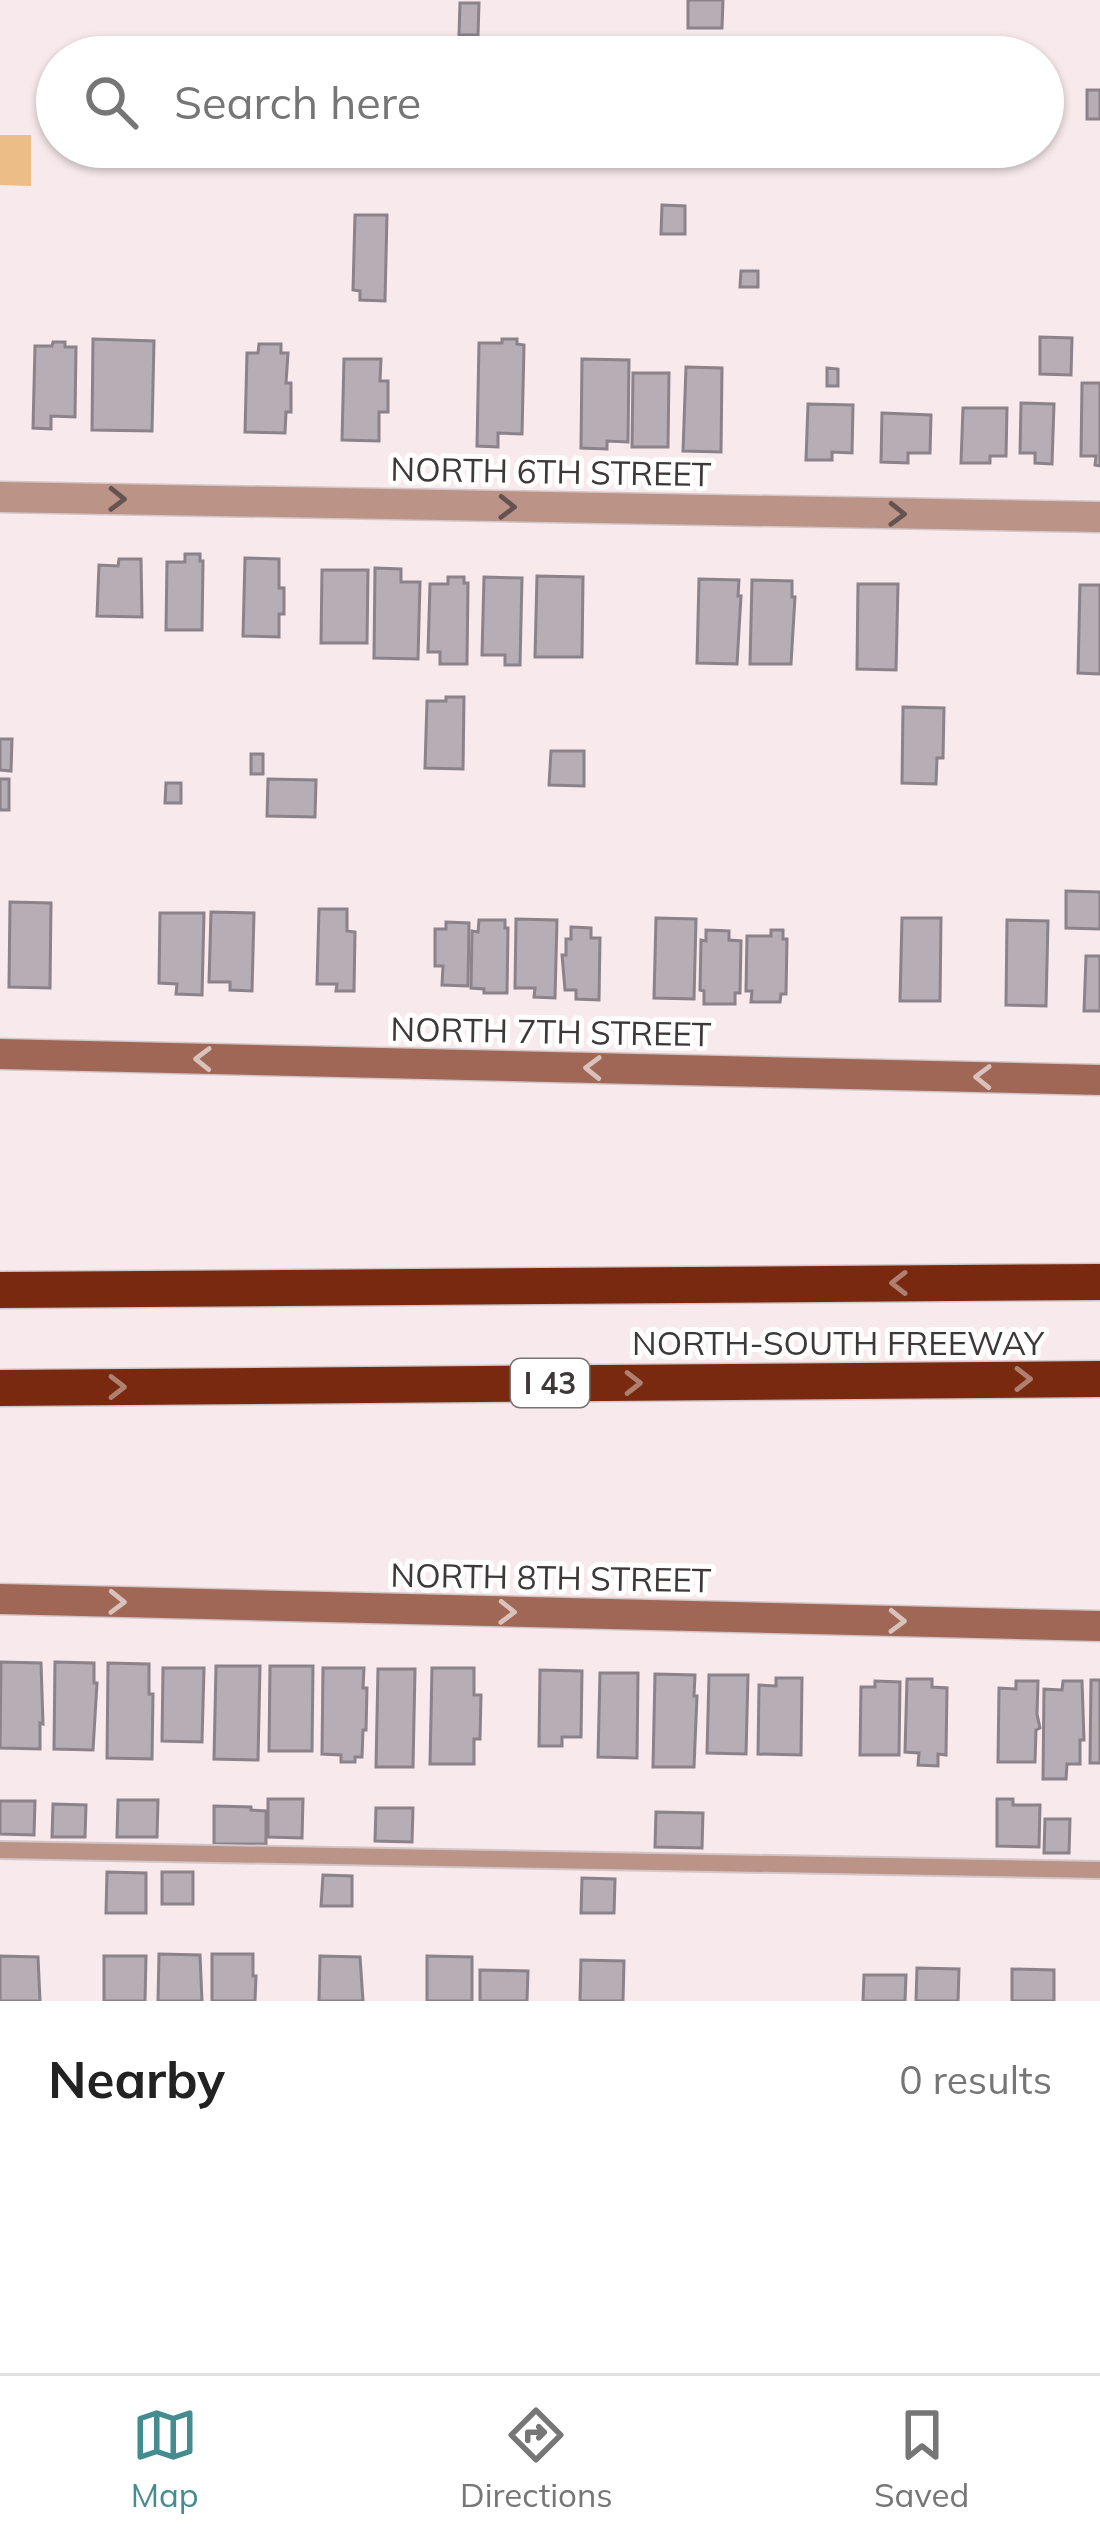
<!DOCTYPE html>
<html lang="en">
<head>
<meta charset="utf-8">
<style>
	body { margin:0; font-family:Mulish,sans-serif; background:#f2f2f2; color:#222 }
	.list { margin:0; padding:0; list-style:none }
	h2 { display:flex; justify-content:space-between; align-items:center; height:156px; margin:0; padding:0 48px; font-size:51px }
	h2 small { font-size:39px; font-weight:400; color:#767676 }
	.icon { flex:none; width:66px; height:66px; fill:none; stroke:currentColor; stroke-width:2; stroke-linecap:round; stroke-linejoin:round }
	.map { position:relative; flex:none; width:1100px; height:2001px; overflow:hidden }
	.search { position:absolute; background:#fff; box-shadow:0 3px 9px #0004; left:36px; right:36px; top:36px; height:132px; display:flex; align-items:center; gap:30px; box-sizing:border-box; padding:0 42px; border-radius:66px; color:#767676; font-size:45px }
	.sheet { height:372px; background:#fff }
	nav { display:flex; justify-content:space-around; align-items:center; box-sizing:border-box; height:168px; border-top:3px solid #e0e0e0; background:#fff; font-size:33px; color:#767676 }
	nav a { display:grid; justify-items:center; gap:6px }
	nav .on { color:#448c8f }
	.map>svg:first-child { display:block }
</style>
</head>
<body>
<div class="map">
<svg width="1100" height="2001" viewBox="0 0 1100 2001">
	<rect width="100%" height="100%" fill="#f7e9ec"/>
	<polygon fill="#ecbd86" points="0,135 31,135 31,186 0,185"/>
	<g fill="#b6adb5" stroke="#8b828a" stroke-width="3">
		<polygon points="688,0 723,0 722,28 688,28"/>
		<polygon points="460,3 479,3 478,35 459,35"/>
		<rect x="1087" y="90" width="13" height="29"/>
		<polygon points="662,205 685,206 685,234 661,234"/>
		<polygon points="355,215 387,215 385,301 360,300 360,291 353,290"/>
		<polygon points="741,271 758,271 758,287 740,287"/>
		<polygon points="1040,337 1072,338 1071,375 1040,374"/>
		<polygon points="93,339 154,341 152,431 92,430"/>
		<polygon points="502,339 517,339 517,344 524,345 522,434 498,433 498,447 477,446 479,343 502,343"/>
		<polygon points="53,342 65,342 65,347 76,347 75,417 51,416 51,429 33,428 35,346 52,346"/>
		<polygon points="259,344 281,344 281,353 288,353 286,383 291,383 291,412 286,412 285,433 245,432 247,353 258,353"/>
		<polygon points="344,359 381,359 380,381 388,381 388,412 379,412 379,441 342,440"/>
		<polygon points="582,359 629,360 628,442 607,441 607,449 581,448"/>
		<polygon points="686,367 722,368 721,452 683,451"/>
		<polygon points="827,368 838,369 838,386 827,386"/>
		<polygon points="633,373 669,373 668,447 632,447"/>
		<polygon points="1082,383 1100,383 1100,466 1095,465 1096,456 1081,456"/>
		<polygon points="1021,403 1054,404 1052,464 1035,463 1035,453 1020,453"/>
		<polygon points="808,404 853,405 852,453 832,452 832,460 806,460"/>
		<polygon points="963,408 1007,408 1006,456 990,456 990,463 961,463"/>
		<polygon points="882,413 931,415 930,453 908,453 908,463 881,462"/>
		<polygon points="185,554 200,554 200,561 203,561 202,630 166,630 167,562 185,562"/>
		<polygon points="245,558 279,559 279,588 284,588 284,614 279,614 279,637 243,636"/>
		<polygon points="119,559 141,559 142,617 97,616 99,565 118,566"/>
		<polygon points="375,568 401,569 401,582 420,582 418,659 374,658"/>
		<polygon points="322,570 368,570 367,643 321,643"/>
		<polygon points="537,576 583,577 582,657 535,657"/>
		<polygon points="448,577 464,577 464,583 468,583 467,664 440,664 440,652 428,652 430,584 448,584"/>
		<polygon points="484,577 522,578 520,665 505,665 505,655 482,655"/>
		<polygon points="699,579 739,580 738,596 741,596 737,664 697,663"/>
		<polygon points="752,580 792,581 792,597 795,597 791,664 750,664"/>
		<polygon points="858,584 898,584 896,670 857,669"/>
		<polygon points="1080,585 1100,585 1100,674 1078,673"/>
		<polygon points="446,697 464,697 463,769 425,768 427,701 446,701"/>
		<polygon points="903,707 944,708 943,758 937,758 936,784 902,783"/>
		<polygon points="0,739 12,739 11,771 0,770"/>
		<polygon points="551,751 584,751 584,786 549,785"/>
		<rect x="251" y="754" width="12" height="20"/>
		<rect x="0" y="779" width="9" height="31"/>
		<polygon points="268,779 316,780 315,817 267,816"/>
		<polygon points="166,783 181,783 181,803 165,803"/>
		<polygon points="1066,891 1100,892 1100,929 1066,928"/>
		<polygon points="10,902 51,903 50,988 9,987"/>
		<polygon points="319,909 347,909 347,931 355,932 354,991 336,991 337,984 317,984"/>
		<polygon points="211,912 254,913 252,991 230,990 230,982 209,982"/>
		<polygon points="160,913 204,913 202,995 176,994 177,984 159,983"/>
		<polygon points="656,918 696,919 694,999 654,998"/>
		<polygon points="902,918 941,918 940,1001 900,1001"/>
		<polygon points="516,919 557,920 555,998 534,997 535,988 515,988"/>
		<polygon points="479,920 505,920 505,928 508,928 507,993 484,993 484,989 471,988 472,931 478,932"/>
		<polygon points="1007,920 1048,921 1046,1006 1006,1005"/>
		<polygon points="446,922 469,923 468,986 442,985 443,966 435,966 435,929 446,929"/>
		<polygon points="571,927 591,928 591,938 600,938 599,1000 576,999 576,990 565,990 562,955 566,955 566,939 571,939"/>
		<polygon points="706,930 729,931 729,940 741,941 740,993 735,993 735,1004 704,1004 704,991 700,990 701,940 706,941"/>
		<polygon points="771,930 783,930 783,939 787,939 786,994 781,994 780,1002 751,1002 752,991 746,991 747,936 771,936"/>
		<polygon points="1086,956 1100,956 1100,1011 1084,1011"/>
		<polygon points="1,1662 41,1663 43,1724 40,1723 40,1749 0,1748"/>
		<polygon points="55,1662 94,1663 94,1683 97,1683 93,1750 54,1749"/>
		<polygon points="108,1663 149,1664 149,1694 153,1694 152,1759 107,1758"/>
		<polygon points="216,1666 260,1666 258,1760 214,1759"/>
		<polygon points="270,1666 313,1666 312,1751 269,1751"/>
		<polygon points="163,1668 204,1668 202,1742 162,1741"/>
		<polygon points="323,1668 364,1668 363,1688 367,1688 366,1730 363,1730 362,1757 355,1757 355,1762 341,1762 341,1755 322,1754"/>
		<polygon points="432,1668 474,1668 474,1695 481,1695 480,1739 474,1739 474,1764 430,1764"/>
		<polygon points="378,1669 415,1669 413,1767 376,1767"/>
		<polygon points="540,1670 582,1671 581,1737 562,1737 562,1746 539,1746"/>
		<polygon points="600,1673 638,1673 637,1758 598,1757"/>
		<polygon points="655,1674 695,1675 694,1696 697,1696 694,1767 653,1767"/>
		<polygon points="709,1675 748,1675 746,1754 707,1753"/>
		<polygon points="776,1678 802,1678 801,1755 758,1754 759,1685 776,1686"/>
		<polygon points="907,1679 932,1679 932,1687 947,1688 946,1755 938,1754 938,1766 918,1765 919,1753 905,1752"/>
		<polygon points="1091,1680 1100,1680 1100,1763 1090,1763"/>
		<polygon points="875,1681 900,1682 899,1755 860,1755 861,1687 875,1687"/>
		<polygon points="1016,1681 1038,1681 1037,1714 1040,1728 1036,1730 1035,1762 998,1762 999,1688 1016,1689"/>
		<polygon points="1063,1681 1082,1681 1084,1740 1080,1740 1080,1764 1067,1764 1066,1779 1043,1779 1044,1689 1062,1690"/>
		<polygon points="268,1799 303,1799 302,1838 268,1837"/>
		<polygon points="997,1799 1013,1799 1013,1805 1040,1805 1039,1847 997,1846"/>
		<polygon points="118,1800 158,1800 157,1837 117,1837"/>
		<polygon points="0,1801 35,1801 34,1835 0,1834"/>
		<polygon points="53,1804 86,1805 85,1837 52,1837"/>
		<polygon points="214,1806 251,1807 251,1810 266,1811 266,1844 214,1844"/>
		<polygon points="376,1808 413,1808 412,1842 375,1841"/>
		<polygon points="656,1812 703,1813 702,1848 655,1847"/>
		<polygon points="1045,1819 1070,1819 1069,1853 1044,1853"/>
		<polygon points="107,1872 146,1873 146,1913 106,1913"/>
		<rect x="162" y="1872" width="31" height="32"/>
		<polygon points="323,1875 352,1876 352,1906 321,1906"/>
		<polygon points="582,1878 615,1879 614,1913 581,1913"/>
		<polygon points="159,1954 200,1955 202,2001 158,2001"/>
		<polygon points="212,1954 253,1954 253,1976 256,1976 255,2001 212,2001"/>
		<polygon points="0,1956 38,1957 40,2001 0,2001"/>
		<polygon points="104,1956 146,1956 145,2001 104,2001"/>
		<polygon points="320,1956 360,1957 363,2001 319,2001"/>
		<polygon points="427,1956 472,1957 472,2001 427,2001"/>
		<polygon points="581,1960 624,1961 623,2001 580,2001"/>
		<polygon points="917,1968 959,1969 958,2001 916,2001"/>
		<polygon points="1012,1969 1054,1970 1054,2001 1012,2001"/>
		<polygon points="480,1970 528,1971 527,2001 480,2001"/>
		<polygon points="864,1975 906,1975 905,2001 863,2001"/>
	</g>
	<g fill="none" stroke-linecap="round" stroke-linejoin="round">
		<g stroke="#d2c6c8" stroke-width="20">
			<polyline id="lane" points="0,1850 1100,1870"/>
		</g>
		<g stroke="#d2c6c8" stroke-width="33">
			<polyline id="street" points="0,497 1100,517"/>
		</g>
		<g stroke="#d2c6c8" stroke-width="33">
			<g id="secondary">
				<polyline points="0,1054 1100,1080"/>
				<polyline points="0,1599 1100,1626"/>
			</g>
		</g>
		<g stroke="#d2c6c8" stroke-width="39">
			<g id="highway">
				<polyline points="0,1290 1100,1282"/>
				<polyline points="0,1388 1100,1379"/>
			</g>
		</g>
		<use href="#lane" stroke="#bc9387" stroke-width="16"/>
		<use href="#street" stroke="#bc9387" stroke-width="30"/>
		<use href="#secondary" stroke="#a16756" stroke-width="30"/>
		<use href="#highway" stroke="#79290f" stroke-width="36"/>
	</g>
	<defs><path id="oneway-chevron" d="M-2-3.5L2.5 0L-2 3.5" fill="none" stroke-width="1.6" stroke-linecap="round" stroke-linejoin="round" transform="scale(3)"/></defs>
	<g stroke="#645350">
		<use href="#oneway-chevron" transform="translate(117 499) rotate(1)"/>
		<use href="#oneway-chevron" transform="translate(507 507) rotate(1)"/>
		<use href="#oneway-chevron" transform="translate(897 514) rotate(1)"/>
	</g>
	<g stroke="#d9c2bb">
		<use href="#oneway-chevron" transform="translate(203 1059) rotate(-179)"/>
		<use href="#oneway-chevron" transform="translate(593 1068) rotate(-179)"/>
		<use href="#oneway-chevron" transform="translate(983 1077) rotate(-179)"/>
		<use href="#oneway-chevron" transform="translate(117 1602) rotate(1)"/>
		<use href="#oneway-chevron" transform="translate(507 1612) rotate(1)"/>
		<use href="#oneway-chevron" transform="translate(897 1621) rotate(1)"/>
	</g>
	<g stroke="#af7f6f">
		<use href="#oneway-chevron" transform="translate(899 1283) rotate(180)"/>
		<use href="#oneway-chevron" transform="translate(1023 1379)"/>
		<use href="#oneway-chevron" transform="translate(633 1383)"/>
		<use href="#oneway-chevron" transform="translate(117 1387)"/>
	</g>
	<g text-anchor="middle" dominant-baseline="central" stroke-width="10" stroke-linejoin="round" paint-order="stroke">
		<rect fill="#fff" stroke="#787474" stroke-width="3" x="511" y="1359" width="78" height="48" rx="9"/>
		<g font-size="30" font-weight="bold" fill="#3e3839">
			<text x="550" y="1383">I 43</text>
		</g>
		<g font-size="33" fill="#3e3839" stroke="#fff">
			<text transform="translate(551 471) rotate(1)">NORTH 6TH STREET</text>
			<text transform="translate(551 1031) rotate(1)">NORTH 7TH STREET</text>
			<text x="838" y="1342">NORTH-SOUTH FREEWAY</text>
			<text transform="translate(551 1577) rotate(1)">NORTH 8TH STREET</text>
		</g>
	</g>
</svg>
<div class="search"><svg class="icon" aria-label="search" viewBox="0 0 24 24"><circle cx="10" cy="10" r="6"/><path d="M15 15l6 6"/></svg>Search here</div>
</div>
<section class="sheet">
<h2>Nearby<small>0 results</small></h2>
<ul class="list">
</ul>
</section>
<nav>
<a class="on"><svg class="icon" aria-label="map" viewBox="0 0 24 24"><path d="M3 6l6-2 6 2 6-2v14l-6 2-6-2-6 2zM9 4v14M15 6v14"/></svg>Map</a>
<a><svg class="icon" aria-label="directions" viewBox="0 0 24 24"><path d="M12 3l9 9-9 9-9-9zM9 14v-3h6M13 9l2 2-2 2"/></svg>Directions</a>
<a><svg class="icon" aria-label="saved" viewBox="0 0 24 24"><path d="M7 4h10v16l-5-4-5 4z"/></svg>Saved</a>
</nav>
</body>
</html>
